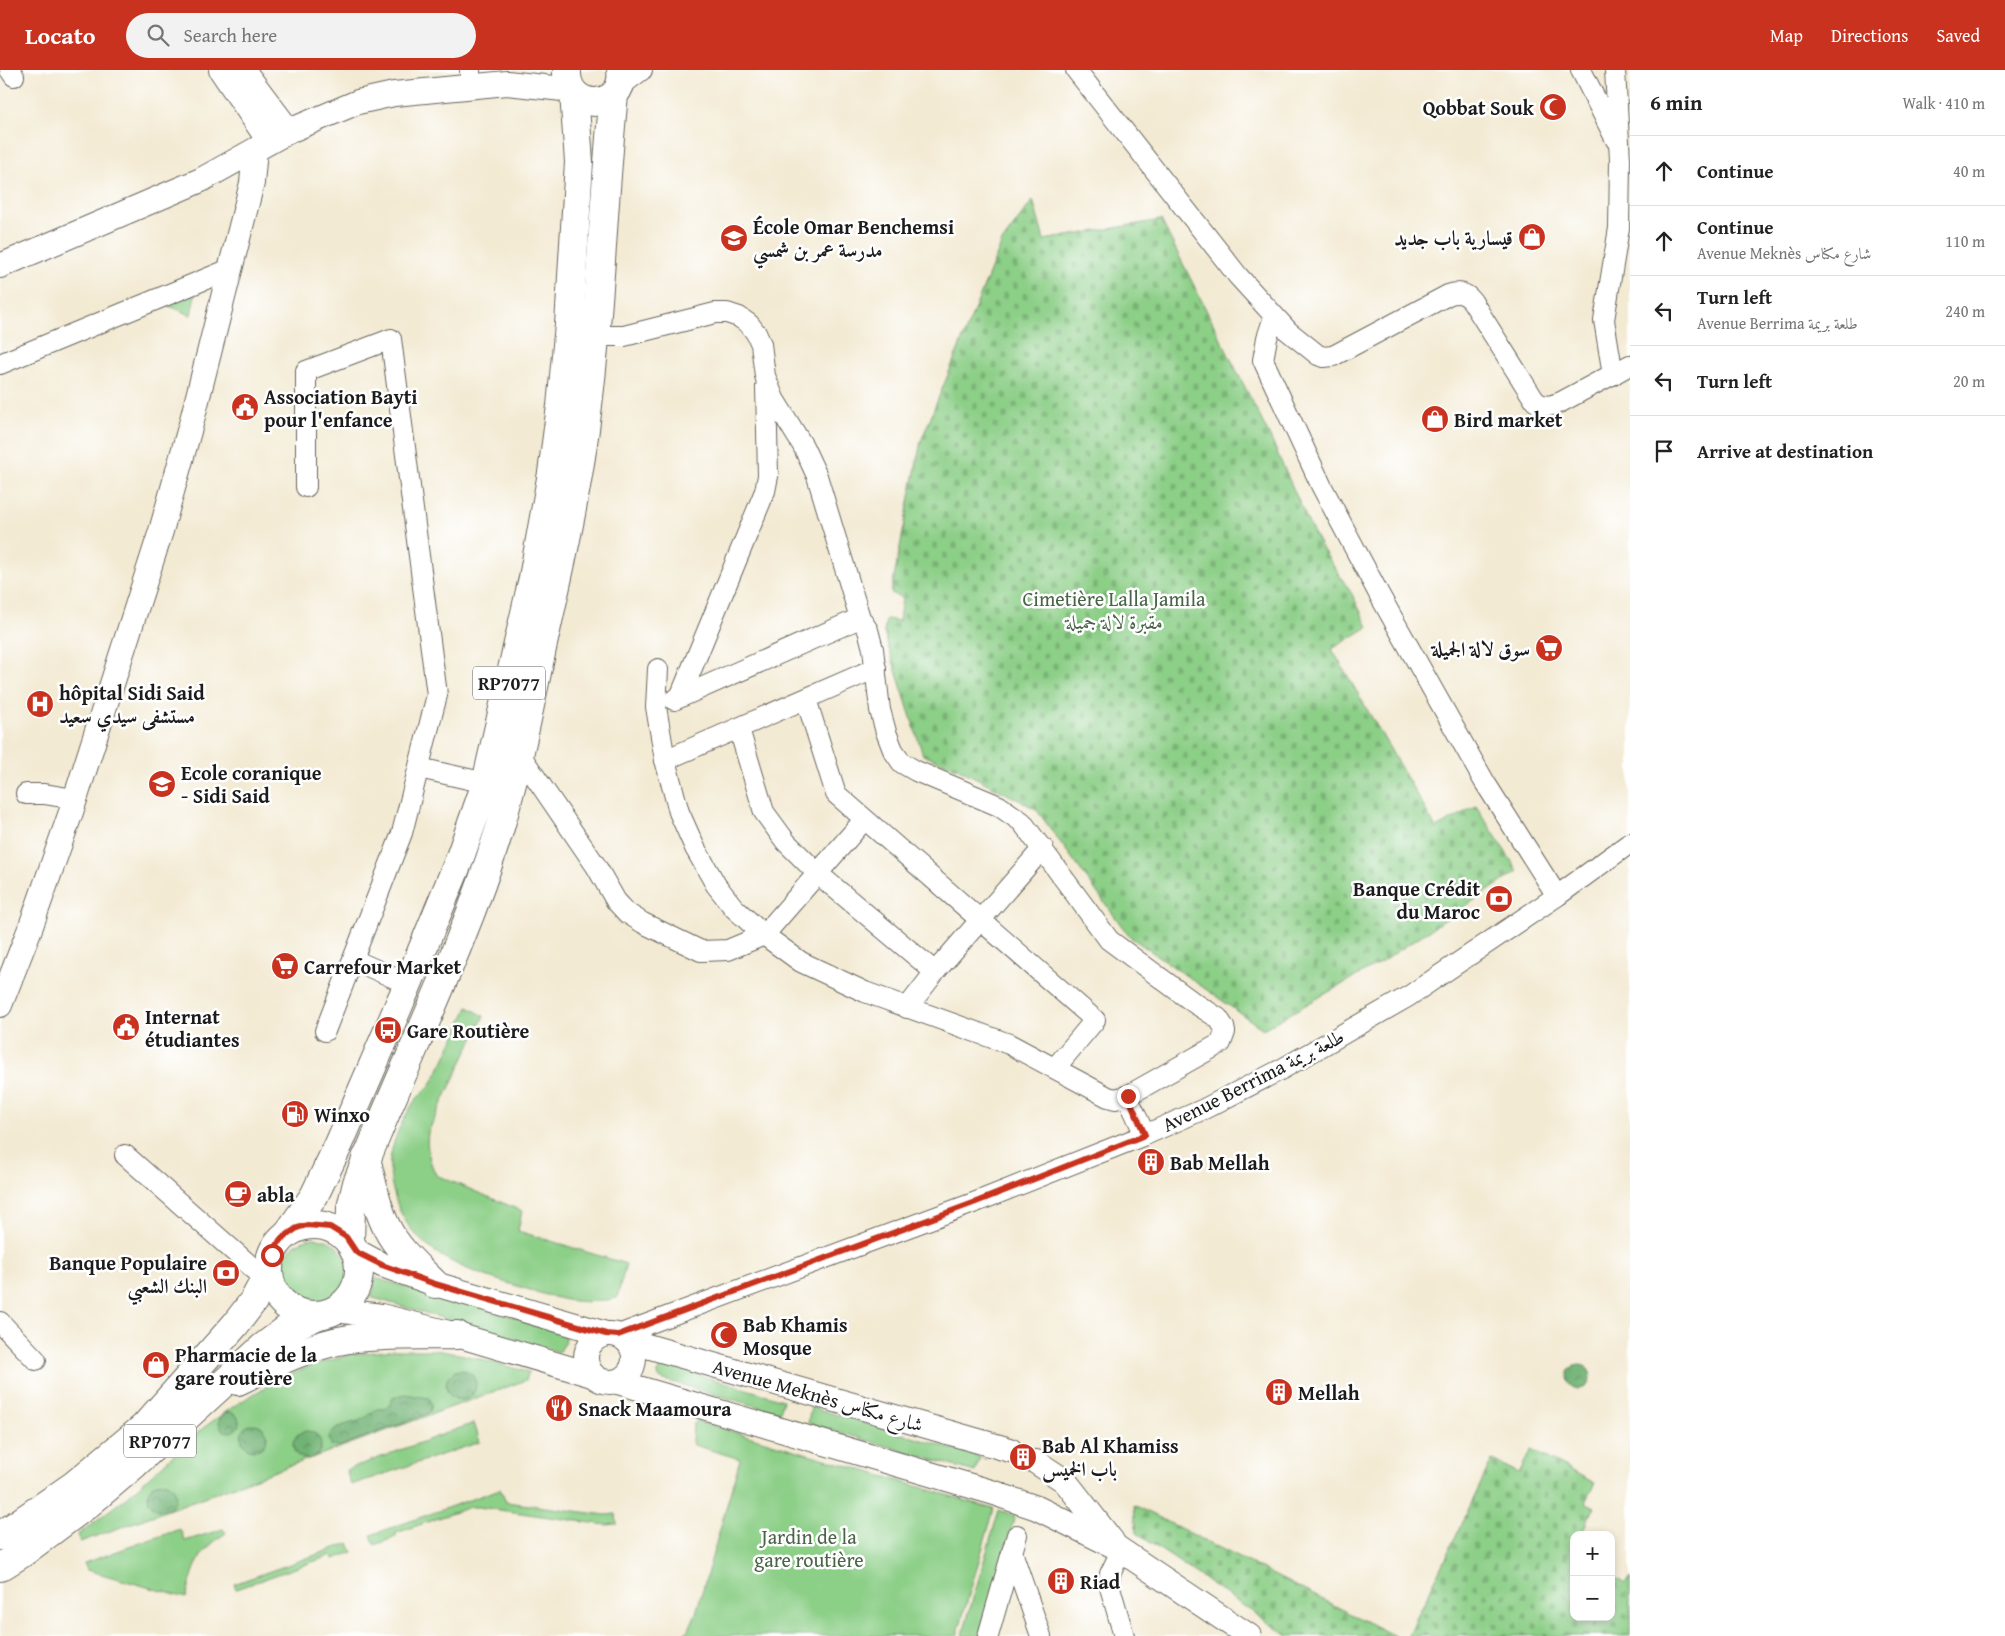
<!DOCTYPE html>
<html lang="en">
<head>
<meta charset="utf-8">
<style>
	body { margin:0; font-family:"Gentium Book Plus",Amiri,serif; background:#f2f2f2; color:#222 }
	.controls { position:absolute; right:15px; bottom:15px; display:grid; overflow:hidden; border-radius:10px; box-shadow:0 2px 8px #0003 }
	.controls button { width:45px; height:45px; display:grid; place-items:center; padding:0; border:0; border-bottom:1px solid #e0e0e0; background:#fff; color:#222; font:25px sans-serif }
	.stop { position:absolute; width:15px; height:15px; margin:-11px; border:4px solid #c8321e; border-radius:50%; background:#fff }
	.stop.end { background:#c8321e; border-color:#fff; box-shadow:0 1px 5px #0008 }
	.list { margin:0; padding:0; list-style:none }
	h2 { display:flex; justify-content:space-between; align-items:center; height:65px; margin:0; padding:0 20px; font-size:21px }
	h2 small { font-size:16px; font-weight:400; color:#767676 }
	.list li { display:grid; grid-template-columns:32px 1fr auto; gap:15px; align-items:center; box-sizing:border-box; height:70px; padding:0 20px; border-top:1px solid #e0e0e0 }
	.list b { display:block; font-size:19px; white-space:nowrap }
	.list p { margin:0; font-size:16px; white-space:nowrap; color:#767676 }
	.list em { font-size:16px; font-style:normal; color:#767676 }
	.icon { flex:none; width:28px; height:28px; fill:none; stroke:currentColor; stroke-width:2; stroke-linecap:round; stroke-linejoin:round }
	.map { position:relative; flex:none; width:1630px; height:1566px; overflow:hidden }
	header { display:flex; align-items:center; gap:30px; box-sizing:border-box; height:70px; padding:0 25px; background:#c8321e; color:#fff }
	header strong { font-size:24px }
	nav { display:flex; gap:28px; margin-inline-start:auto; font-size:18px }
	.search { width:350px; height:45px; background:#f2f2f2; display:flex; align-items:center; gap:12px; box-sizing:border-box; padding:0 18px; border-radius:28px; color:#767676; font-size:19px }
	main { display:flex }
	aside { flex:1; background:#fff }
	.map>svg:first-child { display:block }
</style>
</head>
<body>
<header>
<strong>Locato</strong>
<div class="search"><svg class="icon" aria-label="search" viewBox="0 0 24 24"><circle cx="10" cy="10" r="6"/><path d="M15 15l6 6"/></svg>Search here</div>
<nav><a>Map</a><a>Directions</a><a>Saved</a></nav>
</header>
<main>
<div class="map">
<svg width="1630" height="1566" viewBox="0 0 1630 1566">
	<defs>
		<pattern id="forest-crowns" width="20" height="18" patternUnits="userSpaceOnUse" patternTransform="scale(1.25)"><rect width="20" height="18" fill="#71b274"/><path d="M2 6a3 3 0 1 1 6 0M12 15a3 3 0 1 1 6 0" fill="none" stroke="#5c905e"/></pattern>
		<pattern id="cemetery-stones" width="16" height="16" patternUnits="userSpaceOnUse" patternTransform="scale(1.25)"><rect width="16" height="16" fill="#8ccf87"/><path d="M2 7V4a2 2 0 0 1 4 0v3zM10 15v-3a2 2 0 0 1 4 0v3z" fill="#78b174"/></pattern>
	</defs>
	<rect width="100%" height="100%" fill="#fff"/>
	<filter id="ink" filterUnits="userSpaceOnUse"><feTurbulence type="fractalNoise" baseFrequency=".02" numOctaves="2"/><feDisplacementMap in="SourceGraphic" scale="10" xChannelSelector="R" yChannelSelector="G"/><feConvolveMatrix kernelMatrix="1 2 1 2 8 2 1 2 1" color-interpolation-filters="sRGB"/></filter>
	<filter id="wash" filterUnits="userSpaceOnUse"><feTurbulence type="fractalNoise" baseFrequency=".0096" numOctaves="4" result="noise"/><feDisplacementMap in="SourceGraphic" scale="20" xChannelSelector="R" yChannelSelector="G"/><feGaussianBlur stdDeviation="1.12" result="paint"/><feColorMatrix in="noise" values="0 0 0 0 0 0 0 0 0 0 0 0 0 0 0 0 0 1.4 0 .05"/><feComposite in="paint" operator="in"/></filter>
	<g filter="url(#wash)">
		<rect width="100%" height="100%" fill="#f3ead3"/>
		<g fill="#8ccf87" stroke="#547652">
			<polygon points="193,223 195,225 191,245 167,235"/>
			<path d="M468 937 484 946 428 1062C426 1078 429 1090 436 1105L522 1141 518 1161 626 1194 617 1228C575 1237 557 1228 517 1216 464 1200 407 1182 393 1120 391 1111 389 1100 390 1090 392 1072 402 1050 412 1035 418 1025 429 1019 434 1009 447 986 457 961 468 937Z"/>
			<circle cx="315" cy="1201" r="33"/>
			<polygon points="375,1208 563,1261 566,1272 559,1282 370,1227 374,1220"/>
			<polygon points="394,1280 436,1280 464,1285 529,1302 526,1310 80,1472 77,1465 127,1427 203,1358 237,1334 274,1312 313,1295 353,1284"/>
			<polygon points="666,1295 783,1330 780,1343 661,1309 657,1305 660,1296"/>
			<polygon points="811,1337 986,1389 980,1387 975,1402 808,1353"/>
			<polygon points="697,1351 994,1439 957,1566 682,1566 689,1559 696,1543 740,1389 694,1375 692,1372 693,1354"/>
			<polygon points="474,1353 480,1372 351,1415 346,1400"/>
			<polygon points="500,1419 506,1432 606,1445 616,1444 617,1454 606,1455 478,1437 470,1437 396,1463 396,1467 375,1475 371,1465"/>
			<polygon points="999,1440 1015,1446 979,1566 962,1566"/>
			<path d="M180 1459 185 1471 223 1459 226 1463C196 1483 195 1496 186 1528L87 1500 84 1493Z"/>
			<polygon points="349,1473 353,1482 334,1489 332,1485 236,1519 234,1514"/>
		</g>
		<g fill="url(#forest-crowns)" stroke="#466748">
			<circle cx="1579" cy="1307" r="12"/>
			<circle cx="461" cy="1315" r="15"/>
			<path d="M404 1324 429 1328C432 1334 432 1338 429 1343L338 1377 331 1375 329 1366C338 1354 348 1355 361 1350 371 1346 372 1337 385 1339L389 1336 393 1328Z"/>
			<circle cx="229" cy="1352" r="10"/>
			<circle cx="254" cy="1367" r="13"/>
			<circle cx="307" cy="1375" r="14"/>
			<circle cx="162" cy="1426" r="14"/>
		</g>
		<g fill="url(#cemetery-stones)" stroke="#547652">
			<polygon points="1033,130 1044,170 1161,150 1271,369 1309,454 1323,480 1352,524 1368,557 1332,579 1436,758 1476,736 1518,801 1380,893 1263,959 1129,866 1036,739 957,698 923,685 884,563 886,549 899,551 902,528 891,523 921,371 1002,172"/>
			<polygon points="1531,1380 1595,1413 1585,1432 1595,1437 1580,1465 1574,1465 1574,1477 1572,1481 1574,1482 1574,1547 1611,1547 1611,1505 1625,1514 1630,1507 1630,1566 1408,1566 1492,1390 1519,1403"/>
			<polygon points="1134,1435 1395,1566 1288,1566 1136,1463"/>
		</g>
	</g>
	<g filter="url(#ink)">
		<g fill="none" stroke-linecap="round" stroke-linejoin="round">
			<g stroke="#67645c" stroke-width="22">
				<g id="minor">
					<polyline points="10,0 14,6"/>
					<polyline points="470,0 470,15"/>
					<path d="M1076 0 1238 206 1288 261 1318 285 1324 287 1333 286 1448 225C1458 221 1466 223 1472 231L1535 331C1544 338 1551 336 1561 332L1630 295"/>
					<polyline points="1581,0 1616,70"/>
					<polyline points="619,17 642,0"/>
					<polyline points="1274,247 1267,268 1263,290 1322,417 1380,526 1484,711 1557,826"/>
					<polyline points="595,266 624,266 715,243 727,243 739,247 749,254 756,263 761,274 765,306 774,329 803,376 817,406 860,548 868,560 873,579 880,640 886,662 893,680 902,693 916,701 999,736 1022,752 1109,870 1193,932 1218,948 1224,957 1225,962 1221,973 1127,1026 1115,1029 1108,1027 1009,974 865,922 801,892 764,865 734,838 716,815 695,778 679,742 665,690 656,637 658,599"/>
					<polyline points="0,294 230,199"/>
					<polyline points="1613,305 1604,250 1619,158 1620,90 1615,0"/>
					<polyline points="306,417 306,301 391,269 437,625 402,763 325,961"/>
					<polyline points="680,627 765,421 768,406 766,316"/>
					<polyline points="806,629 836,724 1095,950 1055,998"/>
					<polyline points="674,630 860,548"/>
					<polyline points="739,659 764,742 786,772 817,803 935,902"/>
					<polyline points="519,683 596,796 616,831 627,843 643,853 701,881 728,880 764,865 864,750"/>
					<polyline points="665,690 876,598"/>
					<polyline points="419,698 486,713"/>
					<polyline points="26,724 44,724 75,729"/>
					<polyline points="354,890 408,914"/>
					<polyline points="907,938 935,902 1043,778"/>
					<polyline points="1127,1026 1145,1065"/>
					<polyline points="125,1085 254,1199 269,1202"/>
					<polyline points="0,1252 36,1290"/>
					<polyline points="618,1265 976,1132 1145,1065 1204,1039 1282,999 1409,926 1557,826 1630,773"/>
					<polyline points="1121,1481 1110,1504 1109,1514 1124,1566"/>
					<polyline points="1012,1482 1041,1566"/>
					<polyline points="988,1566 1017,1465"/>
				</g>
			</g>
			<g stroke="#67645c" stroke-width="26">
				<g id="tertiary">
					<polyline points="221,0 269,71"/>
					<polyline points="243,0 289,61"/>
					<polyline points="0,196 201,110 289,61 358,32 394,24 507,13 572,20"/>
					<polyline points="0,935 31,856 71,742 161,461 191,354 252,113 255,80"/>
					<polyline points="356,1181 382,1195 435,1214 606,1264"/>
					<polyline points="336,1240 381,1246 457,1265 592,1305"/>
					<circle cx="610" cy="1288" r="24"/>
					<polyline points="626,1270 1010,1380"/>
					<polyline points="618,1312 998,1424"/>
					<polyline points="1036,1392 1065,1411 1112,1471"/>
					<polyline points="1002,1426 1037,1438 1116,1477 1249,1566"/>
				</g>
			</g>
			<g stroke="#67645c" stroke-width="30">
				<g id="primary">
					<path d="M567 0C565 44 627 41 621 0"/>
					<path d="M366 1088C372 1111 376 1137 387 1158 398 1180 418 1197 435 1214"/>
					<circle cx="314" cy="1200" r="45"/>
					<polyline points="288,1163 314,1126 339,1074 408,914 458,793 486,713 533,508 552,403 561,336 569,255 579,92 574,23"/>
					<path d="M350 1172 351 1138 357 1113C403 995 462 882 499 761 517 700 530 636 543 574 561 495 579 415 588 335 601 232 603 128 614 25"/>
					<path d="M238 1311C273 1294 310 1275 349 1269 385 1264 421 1266 457 1265"/>
					<polyline points="0,1466 74,1415 144,1357 235,1255 254,1230 269,1202"/>
					<polyline points="0,1497 21,1484 88,1434 135,1394 262,1278 287,1259 319,1245"/>
				</g>
			</g>
			<use href="#minor" stroke="#fff" stroke-width="20"/>
			<use href="#tertiary" stroke="#fff" stroke-width="24"/>
			<use href="#primary" stroke="#fff" stroke-width="28"/>
		</g>
	</g>
	<g fill="none" stroke-linecap="round" stroke-linejoin="round" filter="url(#ink)">
		<polyline stroke="#c8321e" stroke-width="6" points="272,1185 280,1170 297,1158 307,1155 330,1157 346,1167 356,1182 382,1195 435,1214 606,1264 618,1265 976,1132 1145,1065 1128,1026"/>
	</g>
	<defs>
		<g id="mosque-disc" transform="scale(1.4375)"><circle r="9.5" fill="#c8321e" stroke="#fff"/><path d="M3.5-4.9A6 6 0 1 0 3.5 4.9A5 5 0 1 1 3.5-4.9Z" fill="#fff"/></g>
		<g id="shop-disc" transform="scale(1.4375)"><circle r="9.5" fill="#c8321e" stroke="#fff"/><path d="M-5-2.5h2.3a2.7 3.5 0 0 1 5.4 0H5L5.5 6h-11ZM-1.5-2.5h3a1.5 2.3 0 0 0-3 0Z" fill="#fff"/></g>
		<g id="school-disc" transform="scale(1.4375)"><circle r="9.5" fill="#c8321e" stroke="#fff"/><path d="M0-5L7-2L0 1L-7-2ZM-4 1L0 2.5L4 1V4Q0 6-4 4Z" fill="#fff"/></g>
		<g id="civic-disc" transform="scale(1.4375)"><circle r="9.5" fill="#c8321e" stroke="#fff"/><path d="M-.6-6.5H3V-4.5H.6V-3L4-1V1h2V6H-6V1h2V-1L-.6-3ZM-1.2 2.5V6h2.4V2.5Z" fill="#fff"/></g>
		<g id="supermarket-disc" transform="scale(1.4375)"><circle r="9.5" fill="#c8321e" stroke="#fff"/><path d="M-6-5.5h2.5l.6 2H6L4.5 2H-2.5L-4.4-4H-6ZM-1.5 3.2a1.3 1.3 0 1 0 .1 0ZM3 3.2a1.3 1.3 0 1 0 .1 0Z" fill="#fff"/></g>
		<g id="hospital-disc" transform="scale(1.4375)"><circle r="9.5" fill="#c8321e" stroke="#fff"/><path d="M-5-5h3v3.5h4V-5h3V5h-3V1.5h-4V5h-3Z" fill="#fff"/></g>
		<g id="bank-disc" transform="scale(1.4375)"><circle r="9.5" fill="#c8321e" stroke="#fff"/><path d="M-6-4H6V4H-6ZM0-2.3a2.3 2.3 0 1 0 0 4.6a2.3 2.3 0 1 0 0-4.6Z" fill="#fff"/></g>
		<g id="bus-disc" transform="scale(1.4375)"><circle r="9.5" fill="#c8321e" stroke="#fff"/><path d="M-5-6H5V4H4V6H2V4H-2V6H-4V4H-5ZM-3.5-4V0h7V-4ZM-3.5 1.2v1.5H-2V1.2ZM2 1.2v1.5H3.5V1.2Z" fill="#fff"/></g>
		<g id="fuel-disc" transform="scale(1.4375)"><circle r="9.5" fill="#c8321e" stroke="#fff"/><path d="M-5.5-6h7V0h2V4h1.3V-2.5L3-4.5l.8-.8L6-3V5H2.5V1h-1V6h-7ZM-4.2-4.7v3.2H.2V-4.7Z" fill="#fff"/></g>
		<g id="building-disc" transform="scale(1.4375)"><circle r="9.5" fill="#c8321e" stroke="#fff"/><path d="M-4-6H4V6H1V3H-1V6H-4ZM-2.5-4.3h1.7v1.8h-1.7ZM.8-4.3h1.7v1.8H.8ZM-2.5-1h1.7V.8h-1.7ZM.8-1h1.7V.8H.8Z" fill="#fff"/></g>
		<g id="cafe-disc" transform="scale(1.4375)"><circle r="9.5" fill="#c8321e" stroke="#fff"/><path d="M-5.5-4.5H6V0H3Q3 3.5 0 3.5H-2.5Q-5.5 3.5-5.5 0ZM3-3.2v2h1.7v-2ZM-6 4.5H4V6H-6Z" fill="#fff"/></g>
		<g id="restaurant-disc" transform="scale(1.4375)"><circle r="9.5" fill="#c8321e" stroke="#fff"/><path d="M-5-6h1v4h1v-4h1v4h1v-4h1v5L-1.5 .5V6h-2V.5L-5-1ZM5-6V6H3V1.5H1.5Q1.5-4 5-6Z" fill="#fff"/></g>
	</defs>
	<g fill-rule="evenodd">
		<use href="#mosque-disc" x="1553" y="37"/>
		<use href="#shop-disc" x="1532" y="167"/>
		<use href="#school-disc" x="734" y="168"/>
		<use href="#civic-disc" x="245" y="337"/>
		<use href="#shop-disc" x="1435" y="349"/>
		<use href="#supermarket-disc" x="1549" y="578"/>
		<use href="#hospital-disc" x="40" y="634"/>
		<use href="#school-disc" x="162" y="714"/>
		<use href="#bank-disc" x="1499" y="829"/>
		<use href="#supermarket-disc" x="285" y="896"/>
		<use href="#civic-disc" x="126" y="957"/>
		<use href="#bus-disc" x="388" y="960"/>
		<use href="#fuel-disc" x="295" y="1044"/>
		<use href="#building-disc" x="1151" y="1092"/>
		<use href="#cafe-disc" x="238" y="1124"/>
		<use href="#bank-disc" x="226" y="1203"/>
		<use href="#mosque-disc" x="724" y="1265"/>
		<use href="#shop-disc" x="156" y="1295"/>
		<use href="#building-disc" x="1279" y="1322"/>
		<use href="#restaurant-disc" x="559" y="1338"/>
		<use href="#building-disc" x="1023" y="1387"/>
		<use href="#building-disc" x="1061" y="1511"/>
	</g>
	<g text-anchor="middle" dominant-baseline="central" stroke-width="5" stroke-linejoin="round" paint-order="stroke">
		<g fill="#fff" stroke="#606060" stroke-width="1">
			<rect x="473" y="596.5" width="72" height="33" rx="4"/>
			<rect x="124" y="1354.5" width="72" height="33" rx="4"/>
		</g>
		<g font-size="19" font-weight="bold" fill="#1c1c1c">
			<text x="509" y="613">RP7077</text>
			<text x="160" y="1371">RP7077</text>
		</g>
		<g font-size="20" font-weight="bold" fill="#1c1c1c" stroke="#fff" text-anchor="start">
			<text x="1534" y="37" text-anchor="end">Qobbat Souk</text>
			<text x="753" y="156">École Omar Benchemsi<tspan x="753" dy="23">مدرسة عمر بن شمسي</tspan></text>
			<text x="1513" y="167" text-anchor="end">قيسارية باب جديد</text>
			<text x="264" y="326">Association Bayti<tspan x="264" dy="23">pour l'enfance</tspan></text>
			<text x="1454" y="349">Bird market</text>
			<text x="1530" y="578" text-anchor="end">سوق لالة الجميلة</text>
			<text x="59" y="622">hôpital Sidi Said<tspan x="59" dy="23">مستشفى سيدي سعيد</tspan></text>
			<text x="181" y="702">Ecole coranique<tspan x="181" dy="23">- Sidi Said</tspan></text>
			<text x="1480" y="818" text-anchor="end">Banque Crédit<tspan x="1480" dy="23">du Maroc</tspan></text>
			<text x="304" y="896">Carrefour Market</text>
			<text x="145" y="946">Internat<tspan x="145" dy="23">étudiantes</tspan></text>
			<text x="407" y="960">Gare Routière</text>
			<text x="314" y="1044">Winxo</text>
			<text x="1170" y="1092">Bab Mellah</text>
			<text x="257" y="1124">abla</text>
			<text x="207" y="1192" text-anchor="end">Banque Populaire<tspan x="207" dy="23">البنك الشعبي</tspan></text>
			<text x="743" y="1254">Bab Khamis<tspan x="743" dy="23">Mosque</tspan></text>
			<text x="175" y="1284">Pharmacie de la<tspan x="175" dy="23">gare routière</tspan></text>
			<text x="1298" y="1322">Mellah</text>
			<text x="578" y="1338">Snack Maamoura</text>
			<text x="1042" y="1375">Bab Al Khamiss<tspan x="1042" dy="23">باب الخميس</tspan></text>
			<text x="1080" y="1511">Riad</text>
		</g>
		<g font-size="20" fill="#496447" stroke="#fff">
			<text x="1114" y="528">Cimetière Lalla Jamila<tspan x="1114" dy="23">مقبرة لالة جميلة</tspan></text>
			<text x="809" y="1466">Jardin de la<tspan x="809" dy="23">gare routière</tspan></text>
		</g>
		<g font-size="20" fill="#1c1c1c" stroke="#fff">
			<text transform="translate(1253 1010) rotate(-27)">Avenue Berrima طلعة بريمة</text>
			<text transform="translate(818 1325) rotate(16)">Avenue Meknès شارع مكناس</text>
		</g>
	</g>
</svg>
<div class="controls">
<button>+</button>
<button>−</button>
</div>
<div class="stop" style="left:272px;top:1185px"></div>
<div class="stop end" style="left:1128px;top:1026px"></div>
</div>
<aside>
<h2>6 min<small>Walk · 410 m</small></h2>
<ul class="list">
<li><svg class="icon" aria-label="ahead" viewBox="0 0 24 24"><path d="M12 20V5M6 11l6-6 6 6"/></svg><div><b>Continue</b></div><em>40 m</em></li>
<li><svg class="icon" aria-label="ahead" viewBox="0 0 24 24"><path d="M12 20V5M6 11l6-6 6 6"/></svg><div><b>Continue</b><p>Avenue Meknès شارع مكناس</p></div><em>110 m</em></li>
<li><svg class="icon" aria-label="left" viewBox="0 0 24 24"><path d="M17 20v-9H6M10 6l-5 5 5 5"/></svg><div><b>Turn left</b><p>Avenue Berrima طلعة بريمة</p></div><em>240 m</em></li>
<li><svg class="icon" aria-label="left" viewBox="0 0 24 24"><path d="M17 20v-9H6M10 6l-5 5 5 5"/></svg><div><b>Turn left</b></div><em>20 m</em></li>
<li><svg class="icon" aria-label="arrive" viewBox="0 0 24 24"><path d="M6 21V4h12l-3 4 3 4H6"/></svg><div><b>Arrive at destination</b></div></li>
</ul>
</aside>
</main>
</body>
</html>
